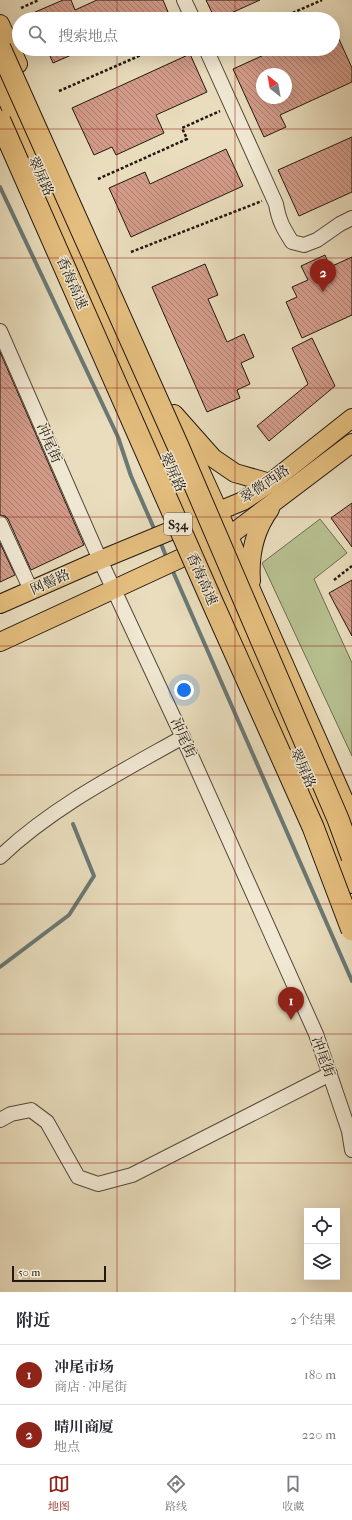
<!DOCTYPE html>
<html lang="zh">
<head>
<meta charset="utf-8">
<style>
	body { margin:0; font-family:"IM FELL French Canon","Noto Serif SC",serif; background:#f7f7f7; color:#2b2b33 }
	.controls { position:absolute; right:12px; bottom:12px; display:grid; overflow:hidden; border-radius:0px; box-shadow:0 4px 16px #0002 }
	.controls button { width:36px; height:36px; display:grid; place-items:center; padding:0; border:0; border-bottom:1px solid #e1e1e2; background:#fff; color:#2b2b33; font:20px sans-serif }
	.compass { position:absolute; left:256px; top:68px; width:36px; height:36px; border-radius:50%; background:#fff; box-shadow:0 4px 16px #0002; rotate:329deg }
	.scale { position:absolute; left:12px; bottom:10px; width:94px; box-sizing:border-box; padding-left:4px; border:2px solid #221810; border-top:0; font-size:11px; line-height:14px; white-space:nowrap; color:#221810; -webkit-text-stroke:3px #f1e9d4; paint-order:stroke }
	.you { position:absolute; left:184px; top:690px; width:14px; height:14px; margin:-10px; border:3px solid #fff; border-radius:50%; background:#1a73e8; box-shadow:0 0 0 6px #1a73e833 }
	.badge { display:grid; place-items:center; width:26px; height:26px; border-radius:50%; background:#8f2418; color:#fff; font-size:13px; font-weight:700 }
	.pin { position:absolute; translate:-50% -33px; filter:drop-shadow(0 1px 2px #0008) }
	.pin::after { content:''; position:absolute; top:21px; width:14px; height:12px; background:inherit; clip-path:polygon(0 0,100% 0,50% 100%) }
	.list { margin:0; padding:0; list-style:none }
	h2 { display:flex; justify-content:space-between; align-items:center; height:52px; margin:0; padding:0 16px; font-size:17px }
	h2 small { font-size:13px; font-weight:400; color:#7c7c81 }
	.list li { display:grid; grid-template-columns:26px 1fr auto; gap:12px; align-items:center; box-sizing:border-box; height:60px; padding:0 16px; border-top:1px solid #e1e1e2 }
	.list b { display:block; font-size:15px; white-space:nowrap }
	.list p { margin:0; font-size:13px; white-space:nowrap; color:#7c7c81 }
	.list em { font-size:13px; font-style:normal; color:#7c7c81 }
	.icon { flex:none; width:22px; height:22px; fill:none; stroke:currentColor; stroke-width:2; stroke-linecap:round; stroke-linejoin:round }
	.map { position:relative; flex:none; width:352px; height:1292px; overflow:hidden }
	.search { position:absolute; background:#fff; box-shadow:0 4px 16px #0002; left:12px; right:12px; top:12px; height:44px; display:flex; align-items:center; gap:10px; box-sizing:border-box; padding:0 14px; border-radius:22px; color:#7c7c81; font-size:15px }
	.sheet { height:172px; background:#fff }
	nav { display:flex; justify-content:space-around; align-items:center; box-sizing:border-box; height:56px; border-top:1px solid #e1e1e2; background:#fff; font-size:11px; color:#7c7c81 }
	nav a { display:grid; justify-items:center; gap:2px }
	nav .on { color:#8f2418 }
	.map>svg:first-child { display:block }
</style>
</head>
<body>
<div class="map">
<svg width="352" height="1292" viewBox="0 0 352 1292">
	<defs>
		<pattern id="building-back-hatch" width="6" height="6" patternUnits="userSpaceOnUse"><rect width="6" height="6" fill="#d39c8a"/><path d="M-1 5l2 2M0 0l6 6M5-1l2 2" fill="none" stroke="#ab7e6f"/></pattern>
	</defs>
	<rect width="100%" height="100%" fill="#e9ddbd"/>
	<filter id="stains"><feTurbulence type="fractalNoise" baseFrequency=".005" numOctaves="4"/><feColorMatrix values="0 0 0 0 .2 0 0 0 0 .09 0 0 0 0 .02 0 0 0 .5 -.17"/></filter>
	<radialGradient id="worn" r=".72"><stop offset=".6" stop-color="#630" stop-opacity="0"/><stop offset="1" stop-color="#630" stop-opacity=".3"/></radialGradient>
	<polygon fill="#b7c090" stroke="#6c6c50" points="320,519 347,553 314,579 352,663 352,756 262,563"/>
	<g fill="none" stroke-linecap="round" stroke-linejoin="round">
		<g stroke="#6a7975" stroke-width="4">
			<polyline points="0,187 118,437 131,476 156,533"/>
			<polyline points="160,541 167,559"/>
			<polyline points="171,567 352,981"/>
			<polyline points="0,967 69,915 94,876 73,824"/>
		</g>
	</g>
	<g fill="url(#building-back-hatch)" stroke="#221810" fill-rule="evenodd">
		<polygon points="63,0 71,0 75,10 97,0 163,0 168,12 153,19 19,19"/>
		<polygon points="206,0 260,0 218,19 215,19"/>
		<path d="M333 26 352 68V82L280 115 286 127 264 137 233 69 277 49H333ZM262 74H286V98H262Z"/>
		<polygon points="47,49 85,49 53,63"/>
		<polygon points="190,54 207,92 156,115 164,133 116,155 112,147 94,155 72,108"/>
		<polygon points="352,137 352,192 299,216 278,170"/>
		<polygon points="226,149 243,186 131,237 109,188 145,172 150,184"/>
		<polygon points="325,255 330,267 352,257 352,315 302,338 286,302 297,297 292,287 308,280 301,266"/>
		<polygon points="205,264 218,295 208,299 227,342 244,334 254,357 241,363 250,384 237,390 240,398 207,412 152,287"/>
		<polygon points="312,338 335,386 269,441 257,426 308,384 292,348"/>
		<polygon points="0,352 84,545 31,570 8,519 5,516 0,515"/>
		<polygon points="352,503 352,547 331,518"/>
		<polygon points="0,543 15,575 0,582"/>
		<polygon points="352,580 352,636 329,593"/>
	</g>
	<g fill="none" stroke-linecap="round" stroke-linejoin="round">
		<g stroke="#54493b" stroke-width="16">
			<g id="minor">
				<polyline points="184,0 193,19"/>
				<path d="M206 49 276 204C279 221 283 228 292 242L304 245 317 240 340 224 352 218"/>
				<polyline points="0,331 100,560 185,742 316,1034 349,1131 352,1150"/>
				<polyline points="0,523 31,590"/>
				<path d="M0 857C52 807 121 772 183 737"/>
				<polyline points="0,1120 11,1114 31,1110 47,1122 78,1177 98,1184 132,1175 330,1074"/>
			</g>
		</g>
		<g stroke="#221810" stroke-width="20">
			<g id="major">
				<polyline points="0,24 18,64"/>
				<polyline points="0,83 328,824 352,884"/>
				<polyline points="174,414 213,458 235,473 270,483"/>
				<polyline points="185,437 218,510 253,594 352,818"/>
				<path d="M251 581C249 554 254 531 270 509"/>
				<polyline points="0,604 100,560 243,501 270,483 352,418"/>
				<polyline points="0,642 229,536 352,443"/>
			</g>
		</g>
		<g stroke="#221810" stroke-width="2.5" stroke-dasharray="3 2" stroke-linecap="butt">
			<polyline points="21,8 39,0"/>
			<polyline points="279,19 322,0"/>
			<polyline points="59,91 155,49"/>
			<polyline points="98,179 187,139 182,128 220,111"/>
			<polyline points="131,252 262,201"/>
			<polyline points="334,580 352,566"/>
		</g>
		<use href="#minor" stroke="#f1e9d4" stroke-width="14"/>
		<use href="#major" stroke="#e4be7e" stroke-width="18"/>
		<g stroke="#221810" stroke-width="23" stroke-linecap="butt">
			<g id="highway-bridge">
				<polyline points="0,48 178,446 338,819 352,857"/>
				<polyline points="0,121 214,606 313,827 352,930"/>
			</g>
		</g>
		<use href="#highway-bridge" stroke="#e4be7e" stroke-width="21"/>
	</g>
	<path fill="none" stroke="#8f2418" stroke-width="1" stroke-opacity="0.55" d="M117 0V19M235 0V19M117 49V1292M235 49V1292M0 129H352M0 258H352M0 388H352M0 517H352M0 646H352M0 775H352M0 904H352M0 1034H352M0 1163H352"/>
	<g text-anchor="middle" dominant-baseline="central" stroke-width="3" stroke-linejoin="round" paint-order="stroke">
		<rect fill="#f1e9d4" stroke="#60574b" stroke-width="1" x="164" y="513" width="28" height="22" rx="3"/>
		<g font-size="13" font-weight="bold" fill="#221810">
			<text x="178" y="524">S34</text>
		</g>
		<g font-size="14" fill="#221810" stroke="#f1e9d4">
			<text transform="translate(41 176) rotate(66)">翠屏路</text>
			<text transform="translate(72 283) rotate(66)">香海高速</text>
			<text transform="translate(49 443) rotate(66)">冲尾街</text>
			<text transform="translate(173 472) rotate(66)">翠屏路</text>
			<text transform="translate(265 484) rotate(-34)">翠微西路</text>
			<text transform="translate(202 579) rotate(66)">香海高速</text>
			<text transform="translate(50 582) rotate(-24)">网髻路</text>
			<text transform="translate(183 738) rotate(65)">冲尾街</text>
			<text transform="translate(303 768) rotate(66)">翠屏路</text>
			<text transform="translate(323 1057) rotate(70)">冲尾街</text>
		</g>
	</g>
	<rect width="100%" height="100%" filter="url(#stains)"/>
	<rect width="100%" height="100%" fill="url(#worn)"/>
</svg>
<div class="controls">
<button><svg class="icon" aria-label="locate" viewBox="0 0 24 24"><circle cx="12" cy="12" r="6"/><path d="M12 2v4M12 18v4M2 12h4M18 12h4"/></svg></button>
<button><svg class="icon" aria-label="layers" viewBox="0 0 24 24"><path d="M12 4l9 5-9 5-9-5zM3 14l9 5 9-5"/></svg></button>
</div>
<svg class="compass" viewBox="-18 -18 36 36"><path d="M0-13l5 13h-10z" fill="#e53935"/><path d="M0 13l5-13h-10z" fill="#7c7c81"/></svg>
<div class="scale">50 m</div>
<div class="you"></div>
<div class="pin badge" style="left:291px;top:1020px">1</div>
<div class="pin badge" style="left:323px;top:292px">2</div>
<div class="search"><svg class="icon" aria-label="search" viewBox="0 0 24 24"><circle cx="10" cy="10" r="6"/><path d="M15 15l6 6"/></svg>搜索地点</div>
</div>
<section class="sheet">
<h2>附近<small>2个结果</small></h2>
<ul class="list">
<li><span class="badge">1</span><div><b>冲尾市场</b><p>商店 · 冲尾街</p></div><em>180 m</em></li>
<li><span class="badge">2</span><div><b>晴川商厦</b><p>地点</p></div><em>220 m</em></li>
</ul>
</section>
<nav>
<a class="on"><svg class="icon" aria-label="map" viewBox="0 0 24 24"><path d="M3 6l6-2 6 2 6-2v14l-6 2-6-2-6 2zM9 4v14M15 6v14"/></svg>地图</a>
<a><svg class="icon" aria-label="directions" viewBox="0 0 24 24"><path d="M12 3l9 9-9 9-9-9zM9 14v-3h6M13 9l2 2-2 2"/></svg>路线</a>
<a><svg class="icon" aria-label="saved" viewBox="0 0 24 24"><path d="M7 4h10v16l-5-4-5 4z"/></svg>收藏</a>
</nav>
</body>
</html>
